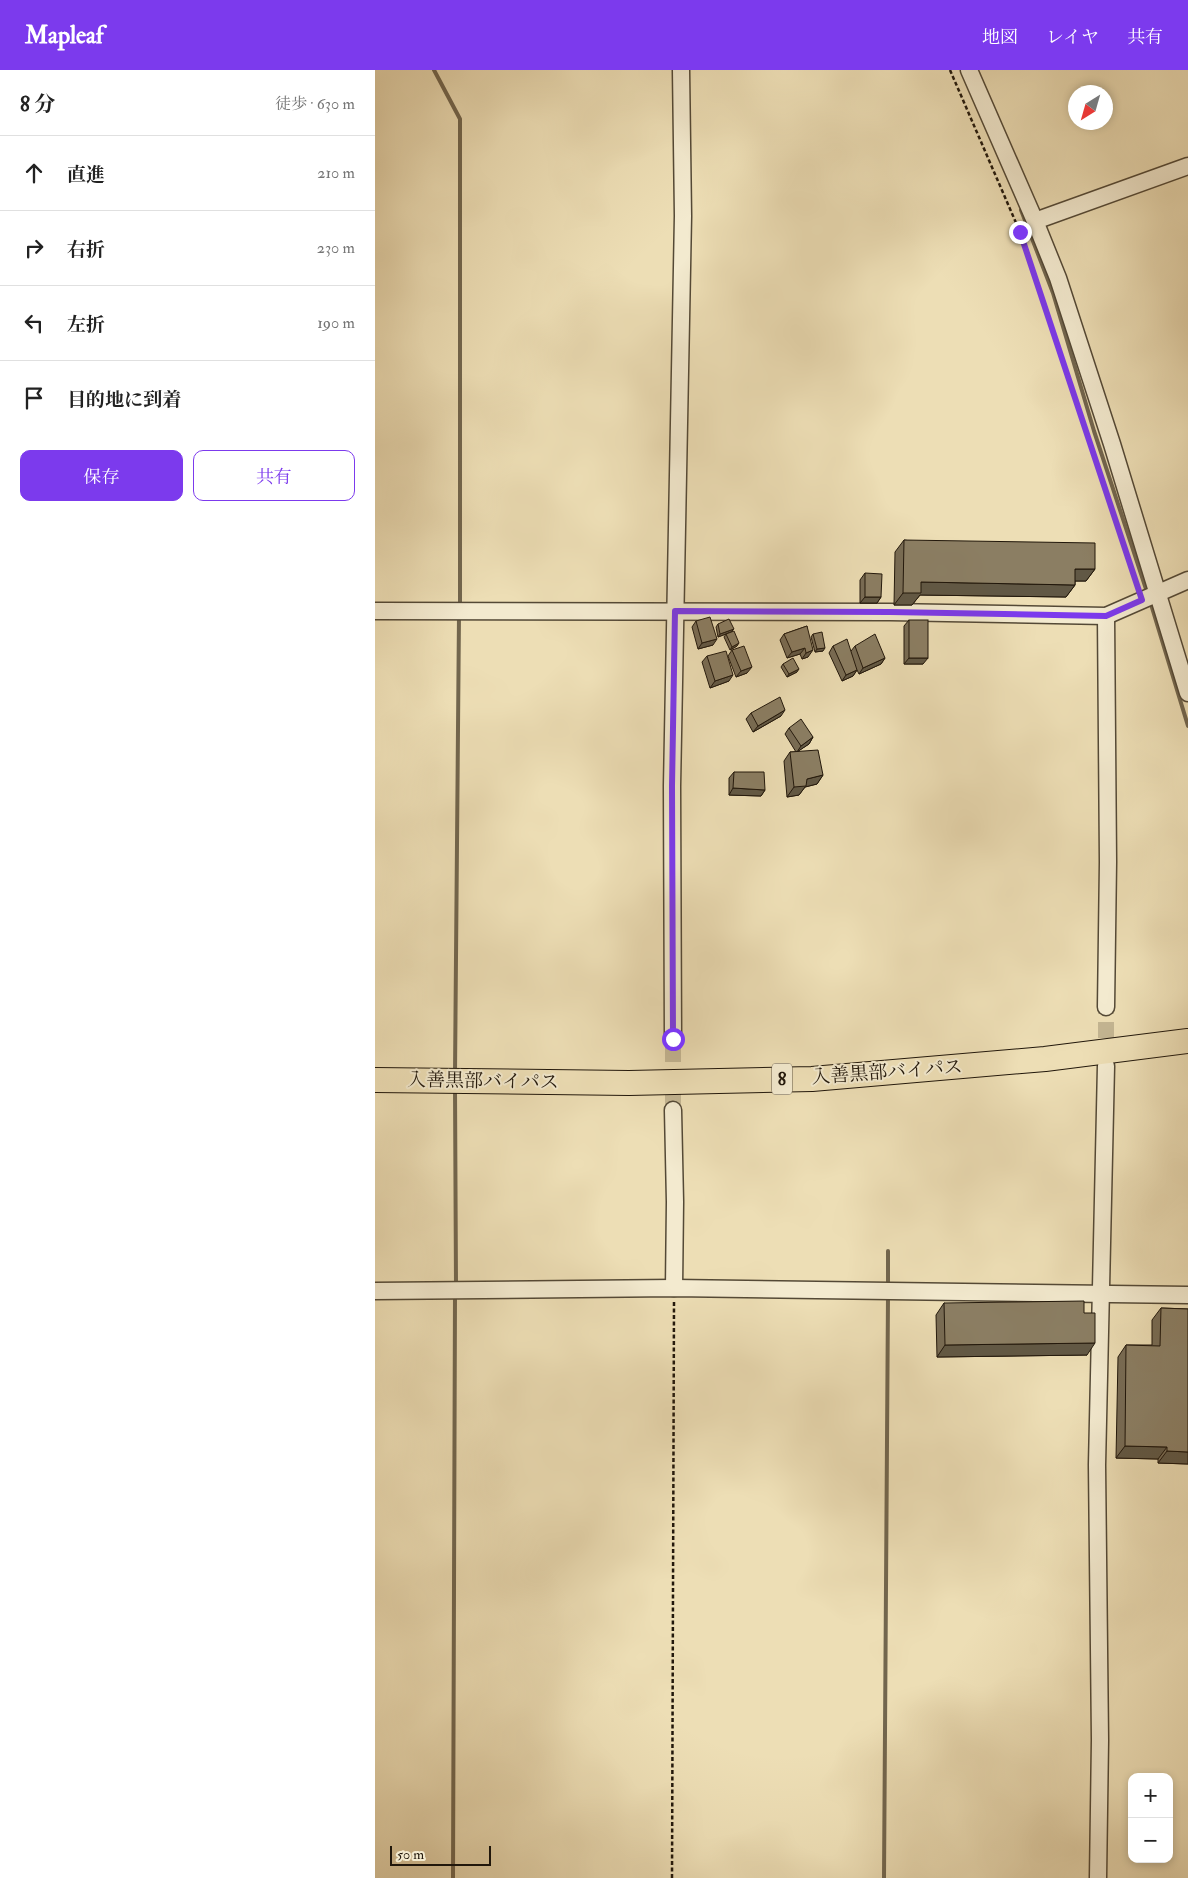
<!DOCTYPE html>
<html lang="ja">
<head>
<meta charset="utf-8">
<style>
	body { margin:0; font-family:"IM FELL Double Pica","Noto Serif JP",serif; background:#f2f2f2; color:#222 }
	.controls { position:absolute; right:15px; bottom:15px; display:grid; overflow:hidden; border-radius:10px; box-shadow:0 2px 8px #0003 }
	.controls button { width:45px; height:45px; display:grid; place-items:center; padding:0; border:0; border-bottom:1px solid #e0e0e0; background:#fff; color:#222; font:25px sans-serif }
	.compass { position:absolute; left:693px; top:15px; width:45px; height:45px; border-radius:50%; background:#fff; box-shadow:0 2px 8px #0003; rotate:217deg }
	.scale { position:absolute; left:15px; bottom:12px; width:101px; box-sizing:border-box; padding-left:5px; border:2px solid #21170b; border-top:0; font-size:14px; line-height:18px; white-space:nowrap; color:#21170b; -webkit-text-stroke:4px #f3eacf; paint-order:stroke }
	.stop { position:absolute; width:15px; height:15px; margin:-11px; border:4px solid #7c3aed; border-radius:50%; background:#fff }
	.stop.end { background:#7c3aed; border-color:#fff; box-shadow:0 1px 5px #0008 }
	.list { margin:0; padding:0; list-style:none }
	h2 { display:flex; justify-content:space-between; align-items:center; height:65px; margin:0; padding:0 20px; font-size:21px }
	h2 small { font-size:16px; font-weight:400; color:#767676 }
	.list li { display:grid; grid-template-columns:32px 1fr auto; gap:15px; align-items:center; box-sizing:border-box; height:75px; padding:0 20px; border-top:1px solid #e0e0e0 }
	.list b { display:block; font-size:19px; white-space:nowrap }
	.list em { font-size:16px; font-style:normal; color:#767676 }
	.actions { display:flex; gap:10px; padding:15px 20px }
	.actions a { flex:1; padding:11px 0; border:1px solid #7c3aed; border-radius:10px; text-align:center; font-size:18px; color:#7c3aed }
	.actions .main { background:#7c3aed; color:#fff }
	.icon { flex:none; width:28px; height:28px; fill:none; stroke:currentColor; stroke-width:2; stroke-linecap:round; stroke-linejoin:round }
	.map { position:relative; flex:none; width:813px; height:1808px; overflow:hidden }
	header { display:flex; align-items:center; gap:30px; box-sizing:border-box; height:70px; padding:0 25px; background:#7c3aed; color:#fff }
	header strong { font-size:24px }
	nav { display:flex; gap:28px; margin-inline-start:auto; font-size:18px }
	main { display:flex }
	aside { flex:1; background:#fff }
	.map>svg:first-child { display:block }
</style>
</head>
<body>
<header>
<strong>Mapleaf</strong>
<nav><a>地図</a><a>レイヤ</a><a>共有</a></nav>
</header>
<main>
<aside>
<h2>8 分<small>徒歩 · 630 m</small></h2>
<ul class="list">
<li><svg class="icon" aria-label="ahead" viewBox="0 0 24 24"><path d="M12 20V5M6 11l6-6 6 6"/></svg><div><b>直進</b></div><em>210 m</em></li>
<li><svg class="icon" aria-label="right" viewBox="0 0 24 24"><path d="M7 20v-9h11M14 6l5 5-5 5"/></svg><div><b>右折</b></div><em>230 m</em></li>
<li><svg class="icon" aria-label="left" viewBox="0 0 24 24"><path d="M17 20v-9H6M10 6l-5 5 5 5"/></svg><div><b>左折</b></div><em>190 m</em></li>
<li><svg class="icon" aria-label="arrive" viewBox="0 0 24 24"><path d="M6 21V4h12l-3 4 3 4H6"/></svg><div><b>目的地に到着</b></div></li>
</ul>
<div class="actions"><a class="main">保存</a><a>共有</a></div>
</aside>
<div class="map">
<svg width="813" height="1808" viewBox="0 0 813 1808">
	<rect width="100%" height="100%" fill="#eddeb5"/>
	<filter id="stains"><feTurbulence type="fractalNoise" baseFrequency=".004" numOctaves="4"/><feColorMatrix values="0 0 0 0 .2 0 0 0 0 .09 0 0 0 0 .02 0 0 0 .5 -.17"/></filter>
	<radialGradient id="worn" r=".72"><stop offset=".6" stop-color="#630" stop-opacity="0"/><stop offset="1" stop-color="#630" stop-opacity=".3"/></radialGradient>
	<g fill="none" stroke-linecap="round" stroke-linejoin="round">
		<g stroke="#72664e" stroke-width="4">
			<polyline points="59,0 85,49 85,536"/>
			<polyline points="646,140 678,223 719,361 772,522"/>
			<polyline points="775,531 813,656"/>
			<polyline points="80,1003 84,545"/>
			<polyline points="80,1018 81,1216"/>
			<polyline points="513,1181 513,1216"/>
			<polyline points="78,1808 80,1225"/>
			<polyline points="509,1808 513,1226"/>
		</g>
		<g stroke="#c4b693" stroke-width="16" stroke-dasharray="16 8" stroke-linecap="butt">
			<polyline points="731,992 731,937"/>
			<polyline points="298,1040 298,969"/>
		</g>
		<g stroke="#544936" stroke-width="19">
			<g id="minor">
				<polyline points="594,0 660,151 683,208 737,374 813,623"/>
				<polyline points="660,151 813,96"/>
				<polyline points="0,541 515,542 731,546 813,510"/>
				<polyline points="731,546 733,792 731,937"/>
				<polyline points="298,969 297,716 308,146 306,0"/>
				<polyline points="298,1040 300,1132 299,1218"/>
				<polyline points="0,1221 299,1218 813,1225"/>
				<polyline points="723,1808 725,1670 722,1395 731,996"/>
			</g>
		</g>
		<g stroke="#21170b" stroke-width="26">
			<polyline id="highway" points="0,1010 254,1013 437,1009 670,989 813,971"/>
		</g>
		<g stroke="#21170b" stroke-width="2.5" stroke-dasharray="4 2.5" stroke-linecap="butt">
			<polyline points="575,0 645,162 763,518"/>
			<polyline points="297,1808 299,1232"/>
		</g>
		<use href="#minor" stroke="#f3eacf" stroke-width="16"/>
		<use href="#highway" stroke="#eddeb5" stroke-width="24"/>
	</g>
	<g fill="#786c55" stroke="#21170b">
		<polygon points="529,470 720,499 711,511 700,511 700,515 691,527 545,525 537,535 519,535 520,482"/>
		<polygon points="490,503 506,527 502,533 485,533 485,510"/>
		<polygon points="534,550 548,594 529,594 529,556"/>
		<polygon points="321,551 338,575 323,579 317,557"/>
		<polygon points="343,554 357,562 362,576 355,580 349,567 351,564 343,567 341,557"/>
		<polygon points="432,556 433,587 427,589 425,584 412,588 405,570 409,564"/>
		<polygon points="438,564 448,581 440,582 436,567"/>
		<polygon points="458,576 476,581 480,576 510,588 506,594 484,604 482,600 478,606 467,611 454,583"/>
		<polygon points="357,580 372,603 361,607 353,586"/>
		<polygon points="332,586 354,611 335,618 327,592"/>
		<polygon points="408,594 422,602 412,607 406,597"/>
		<polygon points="376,643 406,646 378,662 371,649"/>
		<polygon points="414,658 438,667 434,674 423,681 448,705 442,714 430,717 424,725 412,727 409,691 415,682 421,682 410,664"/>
		<polygon points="359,702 390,720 386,726 354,725 354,708"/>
		<polygon points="569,1233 712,1285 562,1287 561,1245"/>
		<polygon points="786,1238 813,1239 813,1394 783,1393 783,1389 741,1388 743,1287 751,1275 777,1275 777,1250"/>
	</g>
	<g fill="#615845" stroke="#21170b">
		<polygon points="700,499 720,499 711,511 692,511"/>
		<polygon points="546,512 700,515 691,527 545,525 537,535 519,535 528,523"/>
		<polygon points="490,527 506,527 502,533 485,533"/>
		<polygon points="359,559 356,562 343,567 345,564"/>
		<polygon points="342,569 338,575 323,579 327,573"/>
		<polygon points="364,573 362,576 355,580 357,577"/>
		<polygon points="430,578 425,584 412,588 417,582"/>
		<polygon points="450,578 448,581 440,582 442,579"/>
		<polygon points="438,580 433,587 427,589 431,583"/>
		<polygon points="510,588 506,594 484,604 488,598"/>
		<polygon points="534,588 553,588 548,594 529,594"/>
		<polygon points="377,597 372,603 361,607 366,601"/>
		<polygon points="424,599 422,602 412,607 414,604"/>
		<polygon points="482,600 478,606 467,611 471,605"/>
		<polygon points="358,605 354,611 335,618 340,611"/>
		<polygon points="410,640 406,646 378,662 383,656"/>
		<polygon points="438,667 434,674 422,682 426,676"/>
		<polygon points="448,705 442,714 430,717 424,725 412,727 419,717 432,709"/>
		<polygon points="358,718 390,720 386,726 354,725"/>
		<polygon points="720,1273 712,1285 562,1287 570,1275"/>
		<polygon points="750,1376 792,1377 783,1389 741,1388"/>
		<polygon points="792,1381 813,1382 813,1394 783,1393"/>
	</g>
	<g fill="#8b7e63" stroke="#21170b">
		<polygon points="529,470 720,473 720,499 700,499 700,515 546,512 546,523 528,523"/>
		<polygon points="490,503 507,504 506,527 490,527"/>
		<polygon points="335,547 342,569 327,573 321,551"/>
		<polygon points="354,549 359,559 345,564 343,554"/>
		<rect x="534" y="550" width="19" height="38"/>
		<polygon points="432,556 438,580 431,583 430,578 417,582 409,564"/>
		<polygon points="359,561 364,573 357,577 351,564"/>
		<polygon points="447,562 450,578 442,579 438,564"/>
		<polygon points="500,564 510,588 488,598 480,576"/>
		<polygon points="472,569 482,600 471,605 458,576"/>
		<polygon points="369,576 377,597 366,601 357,580"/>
		<polygon points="351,581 358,605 340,611 332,586"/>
		<polygon points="418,588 424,599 414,604 408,594"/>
		<polygon points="405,627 410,640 383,656 376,643"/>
		<polygon points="426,649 438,667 426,676 414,658"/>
		<polygon points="443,680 448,705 432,709 431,716 419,717 415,682"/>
		<polygon points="359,702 389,702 390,720 358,718"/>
		<polygon points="709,1231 709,1243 720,1243 720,1273 570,1275 569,1233"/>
		<polygon points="786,1238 813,1239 813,1382 792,1381 792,1377 750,1376 751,1275 785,1276"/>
	</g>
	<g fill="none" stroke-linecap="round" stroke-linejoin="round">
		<polyline stroke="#7c3aed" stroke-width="6" points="298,969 297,716 300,541 515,542 731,546 767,530 645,162"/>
	</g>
	<g text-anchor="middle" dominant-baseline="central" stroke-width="4" stroke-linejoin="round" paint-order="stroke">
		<rect fill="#f3eacf" stroke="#605646" stroke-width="1" x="397" y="993.5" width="20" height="31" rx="4"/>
		<g font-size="18" font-weight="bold" fill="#21170b">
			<text x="407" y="1009">8</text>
		</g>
		<g font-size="19" fill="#21170b" stroke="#f3eacf">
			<text transform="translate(512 1002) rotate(-4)">入善黒部バイパス</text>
			<text transform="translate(108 1011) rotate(1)">入善黒部バイパス</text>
		</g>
	</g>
	<rect width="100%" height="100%" filter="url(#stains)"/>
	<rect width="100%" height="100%" fill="url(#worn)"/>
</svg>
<div class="controls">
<button>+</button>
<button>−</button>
</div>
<svg class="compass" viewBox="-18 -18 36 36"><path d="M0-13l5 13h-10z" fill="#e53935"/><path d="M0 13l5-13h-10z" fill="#767676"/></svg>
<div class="scale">50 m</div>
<div class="stop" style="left:298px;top:969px"></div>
<div class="stop end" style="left:645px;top:162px"></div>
</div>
</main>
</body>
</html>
